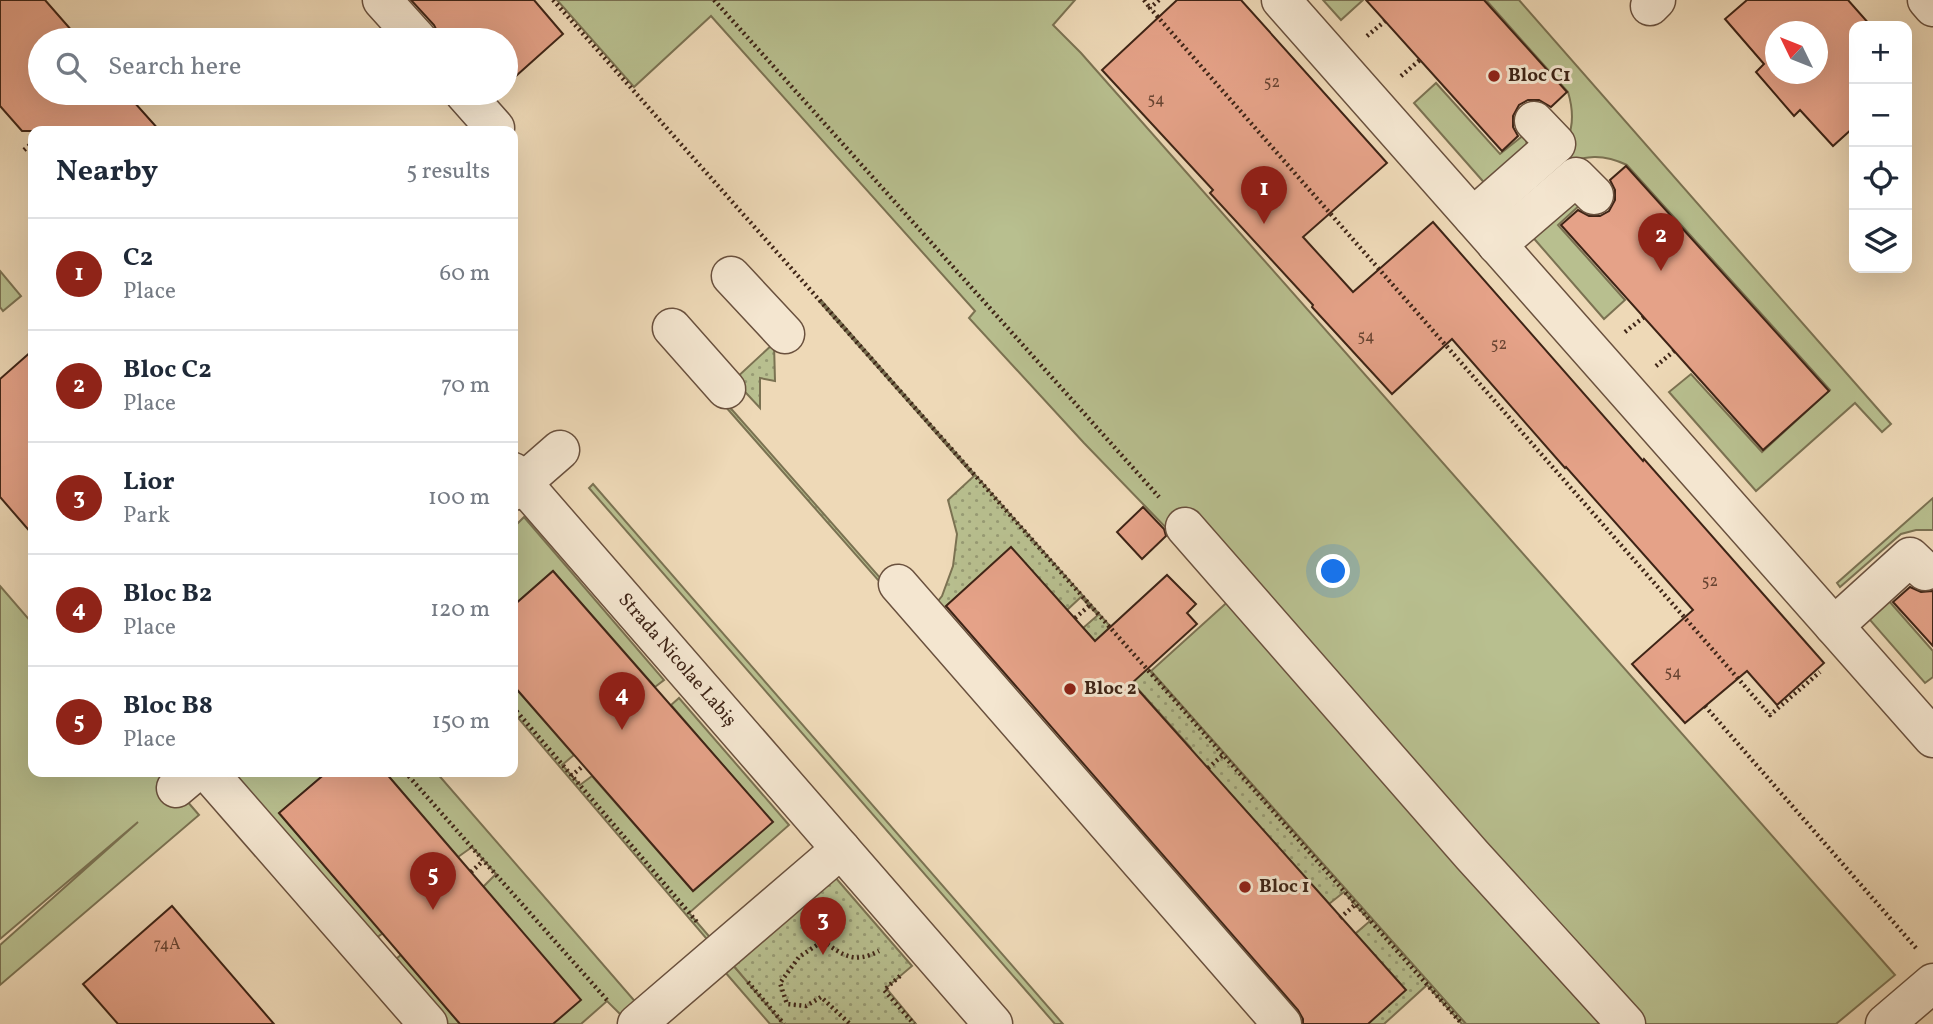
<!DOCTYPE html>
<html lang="en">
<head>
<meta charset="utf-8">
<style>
	body { margin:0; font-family:Vollkorn,serif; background:#f6f6f7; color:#1f2937 }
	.controls { position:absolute; right:21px; top:21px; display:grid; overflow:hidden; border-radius:14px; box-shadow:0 7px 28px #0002 }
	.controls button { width:63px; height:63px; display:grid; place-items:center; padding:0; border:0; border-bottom:2px solid #e0e1e3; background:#fff; color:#1f2937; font:35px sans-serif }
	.compass { position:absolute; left:1765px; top:21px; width:63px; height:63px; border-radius:50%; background:#fff; box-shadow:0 7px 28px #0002; rotate:313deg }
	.you { position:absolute; left:1334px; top:572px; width:24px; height:24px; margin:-18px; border:5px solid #fff; border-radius:50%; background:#1a73e8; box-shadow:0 0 0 10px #1a73e833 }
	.badge { display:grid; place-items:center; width:46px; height:46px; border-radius:50%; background:#8f2418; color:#fff; font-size:23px; font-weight:700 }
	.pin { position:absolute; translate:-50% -58px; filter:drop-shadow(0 2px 4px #0008) }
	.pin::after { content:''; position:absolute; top:37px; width:24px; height:21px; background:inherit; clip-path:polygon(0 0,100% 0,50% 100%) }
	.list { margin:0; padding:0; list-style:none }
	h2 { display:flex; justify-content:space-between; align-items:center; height:91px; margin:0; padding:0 28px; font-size:30px }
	h2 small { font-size:23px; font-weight:400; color:#747a83 }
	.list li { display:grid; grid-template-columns:46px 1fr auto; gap:21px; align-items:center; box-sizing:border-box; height:112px; padding:0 28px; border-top:2px solid #e0e1e3 }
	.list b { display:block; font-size:26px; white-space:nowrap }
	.list p { margin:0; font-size:23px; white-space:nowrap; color:#747a83 }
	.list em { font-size:23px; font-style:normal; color:#747a83 }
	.icon { flex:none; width:38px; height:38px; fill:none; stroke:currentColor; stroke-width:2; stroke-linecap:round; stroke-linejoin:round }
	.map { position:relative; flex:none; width:1933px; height:1024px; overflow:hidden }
	.search { position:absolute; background:#fff; box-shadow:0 7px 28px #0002; left:28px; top:28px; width:490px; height:77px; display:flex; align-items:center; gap:18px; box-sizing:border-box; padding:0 24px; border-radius:38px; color:#747a83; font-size:26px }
	.panel { position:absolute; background:#fff; box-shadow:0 7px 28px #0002; left:28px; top:126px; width:490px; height:651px; border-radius:14px }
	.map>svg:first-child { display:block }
</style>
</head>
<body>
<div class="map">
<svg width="1933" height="1024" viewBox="0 0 1933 1024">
	<defs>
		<pattern id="park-dots" width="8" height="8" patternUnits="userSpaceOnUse" patternTransform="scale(1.75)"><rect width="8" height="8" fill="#b8bf8f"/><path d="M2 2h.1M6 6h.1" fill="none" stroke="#979b74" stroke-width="1.8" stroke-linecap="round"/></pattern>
	</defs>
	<rect width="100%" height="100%" fill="#eed9b7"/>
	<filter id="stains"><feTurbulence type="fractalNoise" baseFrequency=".00286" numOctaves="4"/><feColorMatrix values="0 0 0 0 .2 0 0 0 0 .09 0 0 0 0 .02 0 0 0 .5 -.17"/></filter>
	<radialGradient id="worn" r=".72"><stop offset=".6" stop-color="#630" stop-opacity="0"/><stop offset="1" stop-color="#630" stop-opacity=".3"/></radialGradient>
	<g fill="#b8bf8f" stroke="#7b7252" stroke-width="2">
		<polygon points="557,0 1075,0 1053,25 1081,53 1895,975 1836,1024 1466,1024 1151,671 1233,597 1084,443 969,318 975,311 711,16 634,87"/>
		<polygon points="1323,0 1363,0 1341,20"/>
		<path d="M1486 0H1519L1891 424 1882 432 1855 403 1756 491 1669 392 1691 374 1762 452 1830 390 1627 165C1600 152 1585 157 1557 164 1570 136 1577 122 1568 92Z"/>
		<polygon points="1436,83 1500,154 1525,134 1528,151 1488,187 1414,103"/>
		<polygon points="1566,202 1582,203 1558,225 1625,300 1604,319 1530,234"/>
		<polygon points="0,271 21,296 3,311 0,307"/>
		<polygon points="593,484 1063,1024 1055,1024 589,488"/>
		<polygon points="1933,498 1933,530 1916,530 1901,534 1840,587 1837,583"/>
		<polygon points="524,517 664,680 655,687 553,571 513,606 513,528"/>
		<polygon points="0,586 33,624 33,772 162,772 199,815 0,985 0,945 138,822 0,939"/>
		<polygon points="1889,601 1933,651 1933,677 1925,683 1863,612"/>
		<polygon points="513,685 574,755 562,765 580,785 592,776 693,891 772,822 671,705 679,698 789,825 689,913 714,942 711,944 513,712"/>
		<polygon points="244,772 327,772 279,813 383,933 372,941 233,781"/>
		<polygon points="385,772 436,772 639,1006 622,1016 607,1001 581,1024 553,1024 483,887 496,874 472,847 458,857"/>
		<polygon points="401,955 460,1024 444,1024 391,963"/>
		<polygon points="733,965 784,1024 770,1024 725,972"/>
	</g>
	<g fill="url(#park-dots)" stroke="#7b7252" stroke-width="2" fill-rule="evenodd">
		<path d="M821 300 1007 511 1466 1024H1462L1427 985 1384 1024H1368L1355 934 1370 921 1344 892 1329 904 1225 788 1149 856 926 616 942 596 953 566 957 534 948 500 974 476 819 301ZM1011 548 1067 610 1081 597 1098 615 1083 628 1191 748 1115 815 937 614Z"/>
		<polygon points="774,343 775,381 760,378 760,408 734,380"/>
		<polygon points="719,395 1273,1024 1269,1024 717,397"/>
		<polygon points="835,877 912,966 886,988 916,1024 783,1024 733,965"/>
	</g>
	<g fill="#e5a288" stroke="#3e2416" stroke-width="2" fill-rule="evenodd">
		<polygon points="0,0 45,0 80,40 40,40 40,93 126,93 160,131 22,131 0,106"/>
		<polygon points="411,0 534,0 563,34 506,85 506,40 439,40 439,35 434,25"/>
		<polygon points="1177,0 1241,0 1387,163 1303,237 1353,292 1433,222 1643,461 1644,459 1824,663 1777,705 1747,671 1685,723 1632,664 1693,610 1566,467 1565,468 1452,339 1392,394 1312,307 1313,305 1210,193 1213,190 1102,70"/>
		<polygon points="1366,0 1484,0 1567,92 1551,107 1539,100 1528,100 1519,105 1513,116 1513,127 1518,136 1502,151"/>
		<path d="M1747 0H1848L1871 26H1854V127L1833 146 1800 110 1794 116 1756 72 1764 64 1725 19ZM1775 32H1817V74H1775Z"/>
		<polygon points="1626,166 1829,391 1763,450 1561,225 1578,210 1589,216 1600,216 1609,211 1615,200 1615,190 1610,180"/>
		<polygon points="33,350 33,535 0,497 0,379"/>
		<polygon points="1143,507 1164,529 1166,536 1142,559 1117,532"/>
		<polygon points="1011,547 1095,641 1167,575 1196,604 1187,613 1197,624 1132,683 1406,990 1368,1024 1303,1024 1303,1019 1298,1010 946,606"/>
		<polygon points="553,571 773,822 693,891 513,685 513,606"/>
		<polygon points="1910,587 1921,592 1933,591 1933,646 1893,602"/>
		<polygon points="327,772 385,772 581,1000 553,1024 460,1024 279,813"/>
		<polygon points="172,906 274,1024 118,1024 83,984"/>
	</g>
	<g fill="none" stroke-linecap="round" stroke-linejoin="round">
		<g stroke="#6a513e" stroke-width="41">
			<g id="minor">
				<polyline points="382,0 418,40"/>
				<polyline points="1281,0 1933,738"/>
				<polyline points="1927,0 1933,7"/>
				<polyline points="1650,6 1656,0"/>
				<polyline points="464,93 495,128"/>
				<polyline points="1473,217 1556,144 1534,121"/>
				<polyline points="1497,245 1576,177 1594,195"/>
				<polyline points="731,276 785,334"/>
				<polyline points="672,328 726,389"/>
				<polyline points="513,472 993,1024"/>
				<polyline points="513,491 560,450"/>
				<polyline points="1185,527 1472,855 1626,1024"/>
				<polyline points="898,584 1282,1024"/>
				<polyline points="1834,626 1910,557 1925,571"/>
				<polyline points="208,772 428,1024"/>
				<polyline points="176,788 195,772"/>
				<polyline points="637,1024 841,849"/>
				<polyline points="1885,1024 1933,983"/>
			</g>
		</g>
		<g stroke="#3e2416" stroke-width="4.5" stroke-dasharray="2 3.5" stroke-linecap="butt">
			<polyline points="553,0 1462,1024"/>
			<polyline points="714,0 1159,497"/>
			<polyline points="1144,0 1150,8"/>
			<polyline points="1159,0 1150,8 1770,715 1820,672"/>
			<polyline points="1367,36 1385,21"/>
			<polyline points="1401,76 1420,60"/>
			<polyline points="24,150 32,143"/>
			<polyline points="1625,332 1644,317"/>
			<polyline points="1656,366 1674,351"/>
			<polyline points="1075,618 1089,606"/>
			<polyline points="1705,706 1916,948"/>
			<polyline points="513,707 697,922"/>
			<polyline points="1208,768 1223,755"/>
			<polyline points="405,772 607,1000"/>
			<polyline points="571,776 583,766"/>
			<polyline points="471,872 483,861"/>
			<polyline points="822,917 826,923 823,941 799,957 780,983 787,1004 806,1006 821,997 850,1024"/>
			<polyline points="1340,918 1356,904"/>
			<path d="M823 941C844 956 854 964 879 951"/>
			<polyline points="900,976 884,990 914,1024"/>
			<polyline points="748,982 784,1024"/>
		</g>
		<use href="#minor" stroke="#f4e6d0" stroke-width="38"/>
	</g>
	<g fill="#8f2418" stroke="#f4e6d0" stroke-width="2.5">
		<circle cx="1494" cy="76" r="7"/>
		<circle cx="1070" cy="689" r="7"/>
		<circle cx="1245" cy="887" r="7"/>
	</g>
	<g text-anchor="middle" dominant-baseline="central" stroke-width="6" stroke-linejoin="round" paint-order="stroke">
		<g font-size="16" fill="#684432">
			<text x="1272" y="83">52</text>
			<text x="1156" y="100">54</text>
			<text x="1366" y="337">54</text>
			<text x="1499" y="345">52</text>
			<text x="1710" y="582">52</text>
			<text x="1673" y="673">54</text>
			<text x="167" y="945">74A</text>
		</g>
		<g font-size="19" font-weight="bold" fill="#3e2416" stroke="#f4e6d0" text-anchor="start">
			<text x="1508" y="76">Bloc C1</text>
			<text x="1084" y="689">Bloc 2</text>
			<text x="1259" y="887">Bloc 1</text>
		</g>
		<g font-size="19" fill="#3e2416" stroke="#f4e6d0">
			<text transform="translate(677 660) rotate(49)">Strada Nicolae Labiș</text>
		</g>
	</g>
	<rect width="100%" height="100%" filter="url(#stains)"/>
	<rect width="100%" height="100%" fill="url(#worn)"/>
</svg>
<div class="controls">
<button>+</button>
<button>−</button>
<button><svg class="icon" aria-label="locate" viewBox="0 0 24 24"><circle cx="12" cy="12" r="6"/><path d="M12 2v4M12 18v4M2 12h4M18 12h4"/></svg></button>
<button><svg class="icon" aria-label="layers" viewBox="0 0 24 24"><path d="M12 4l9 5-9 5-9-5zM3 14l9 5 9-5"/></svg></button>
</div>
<svg class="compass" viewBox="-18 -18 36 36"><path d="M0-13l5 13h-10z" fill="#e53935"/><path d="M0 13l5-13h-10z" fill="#747a83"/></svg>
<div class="you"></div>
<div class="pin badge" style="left:1264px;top:224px">1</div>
<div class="pin badge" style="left:1661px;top:271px">2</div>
<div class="pin badge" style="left:823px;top:955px">3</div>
<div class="pin badge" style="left:622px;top:730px">4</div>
<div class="pin badge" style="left:433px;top:910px">5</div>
<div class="search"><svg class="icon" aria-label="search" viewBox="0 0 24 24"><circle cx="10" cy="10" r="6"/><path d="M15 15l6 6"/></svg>Search here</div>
<section class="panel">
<h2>Nearby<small>5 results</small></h2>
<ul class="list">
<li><span class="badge">1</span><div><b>C2</b><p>Place</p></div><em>60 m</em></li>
<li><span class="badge">2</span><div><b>Bloc C2</b><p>Place</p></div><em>70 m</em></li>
<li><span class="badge">3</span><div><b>Lior</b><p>Park</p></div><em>100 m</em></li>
<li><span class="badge">4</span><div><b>Bloc B2</b><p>Place</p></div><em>120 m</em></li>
<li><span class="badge">5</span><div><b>Bloc B8</b><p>Place</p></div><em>150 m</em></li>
</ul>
</section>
</div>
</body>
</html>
